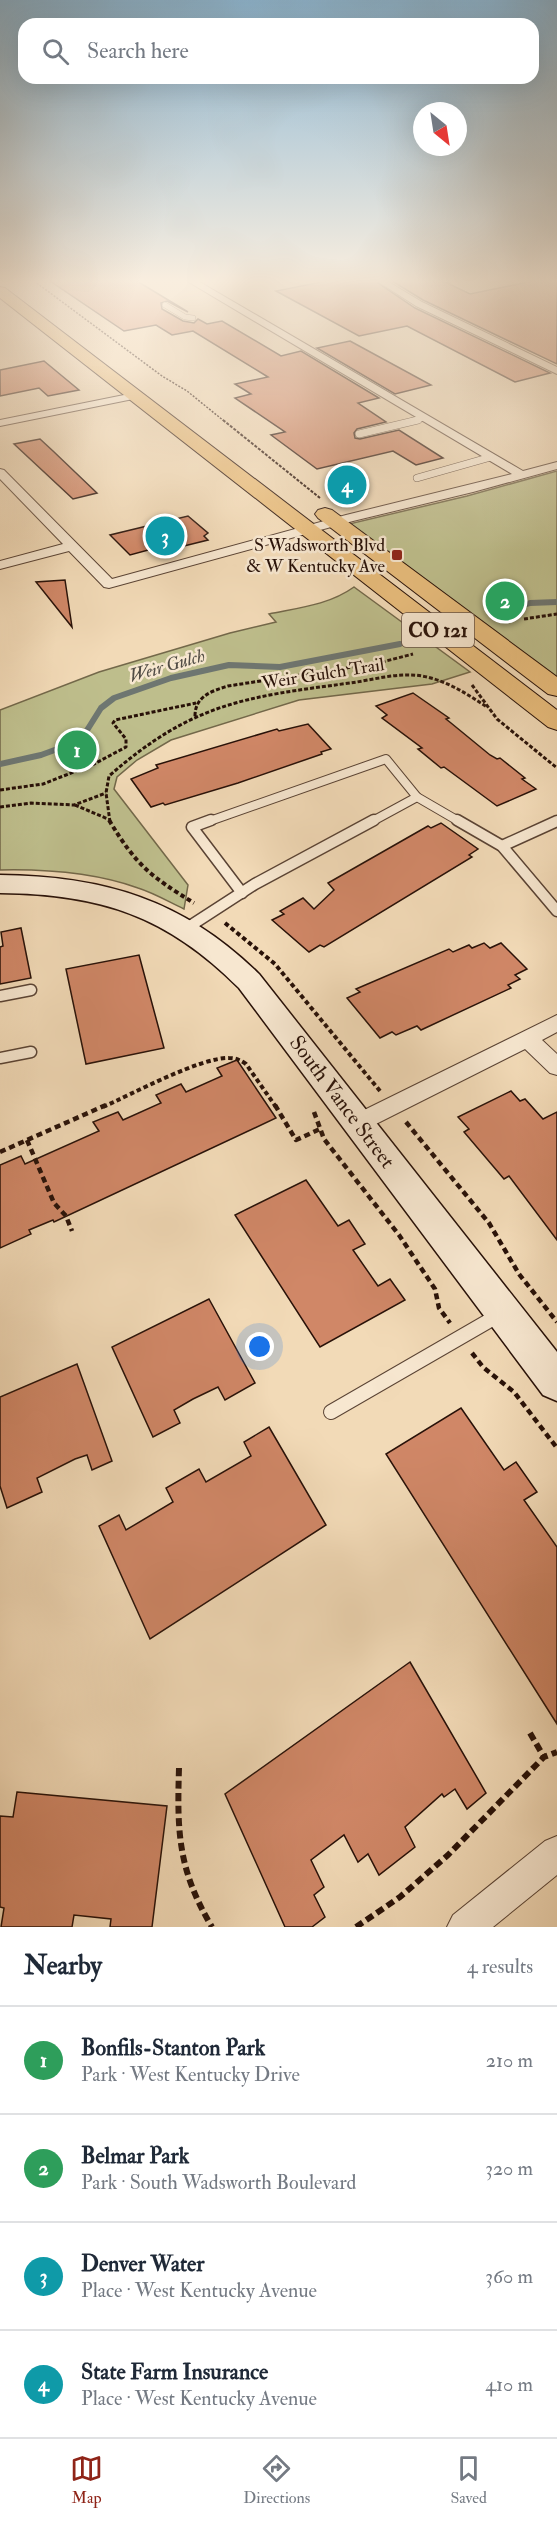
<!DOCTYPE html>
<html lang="en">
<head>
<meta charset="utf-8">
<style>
	body { margin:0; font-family:"IM FELL Double Pica",serif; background:#f2f2f3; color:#1f2937 }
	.compass { position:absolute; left:413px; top:102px; width:54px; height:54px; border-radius:50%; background:#fff; box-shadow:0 6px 24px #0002; rotate:150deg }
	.you { position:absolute; left:260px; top:1347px; width:21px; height:21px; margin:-15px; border:4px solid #fff; border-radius:50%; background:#1a73e8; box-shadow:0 0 0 9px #1a73e833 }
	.badge { display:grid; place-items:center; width:39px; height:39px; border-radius:50%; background:#8f2418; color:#fff; font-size:20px; font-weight:700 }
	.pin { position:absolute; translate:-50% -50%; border:3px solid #fff; box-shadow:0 2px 6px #0006 }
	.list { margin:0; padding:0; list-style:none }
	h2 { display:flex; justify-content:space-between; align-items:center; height:78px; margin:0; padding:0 24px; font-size:26px }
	h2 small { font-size:20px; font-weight:400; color:#747a83 }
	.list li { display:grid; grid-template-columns:39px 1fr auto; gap:18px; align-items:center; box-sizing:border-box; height:108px; padding:0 24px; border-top:2px solid #e0e1e3 }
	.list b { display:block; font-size:22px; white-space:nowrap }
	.list p { margin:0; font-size:20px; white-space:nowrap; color:#747a83 }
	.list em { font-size:20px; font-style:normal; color:#747a83 }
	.icon { flex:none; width:33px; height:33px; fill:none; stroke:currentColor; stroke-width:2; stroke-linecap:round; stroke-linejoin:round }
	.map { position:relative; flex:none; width:557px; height:1927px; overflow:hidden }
	.search { position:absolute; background:#fff; box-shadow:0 6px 24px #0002; left:18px; right:18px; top:18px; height:66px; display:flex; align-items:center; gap:15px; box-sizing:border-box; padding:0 21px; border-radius:18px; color:#747a83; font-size:22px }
	.sheet { height:510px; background:#fff }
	nav { display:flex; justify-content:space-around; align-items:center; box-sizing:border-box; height:84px; border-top:2px solid #e0e1e3; background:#fff; font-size:16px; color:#747a83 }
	nav a { display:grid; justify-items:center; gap:3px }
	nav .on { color:#8f2418 }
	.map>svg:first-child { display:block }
</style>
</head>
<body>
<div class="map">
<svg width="557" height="1927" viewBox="0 0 557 1927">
	<rect width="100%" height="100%" fill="#f2dab7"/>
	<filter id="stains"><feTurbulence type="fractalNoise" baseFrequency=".00333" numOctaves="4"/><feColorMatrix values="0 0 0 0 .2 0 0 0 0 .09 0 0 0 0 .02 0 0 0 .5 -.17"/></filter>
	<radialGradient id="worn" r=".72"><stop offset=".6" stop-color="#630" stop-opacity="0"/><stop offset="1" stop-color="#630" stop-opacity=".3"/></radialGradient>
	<g fill="#bebe8c" stroke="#73684a" stroke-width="1.5">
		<polygon points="557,471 557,678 349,524 467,496"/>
		<path d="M354 587 470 672 432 684 299 700 171 740 137 760 117 777 114 789 188 885 184 909C169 902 154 893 138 888 93 872 46 869 0 870V710L99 672 230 633 276 622 269 614C298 608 329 605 354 587Z"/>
	</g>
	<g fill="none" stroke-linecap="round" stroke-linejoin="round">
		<g stroke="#6e7671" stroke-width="6">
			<polyline points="511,609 530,603 557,602"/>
			<polyline points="0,764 41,755 71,744 84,735 101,708 114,698 171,678 229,665 280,667 400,644"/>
		</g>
	</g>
	<g fill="#d08767" stroke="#281108" stroke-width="1.5">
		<polygon points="50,281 137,281 188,312 167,301 161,303 162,309 183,321 194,323 198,319 207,324 222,321 281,356 301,351 379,398 358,403 386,422 357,429 354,433 355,438 360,439 399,430 443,458 416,465 393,451 317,469 271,435 285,432 235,398 251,394 235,384 268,377 193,331 172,335 156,325 124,331"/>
		<polygon points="327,281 375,281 415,308 550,373 515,382 407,326 359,336 276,291"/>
		<polygon points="392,281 443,281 470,294 533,281 557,281 557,364 423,300"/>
		<polygon points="350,341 431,385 395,394 317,348"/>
		<polygon points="44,361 79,390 48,396 39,388 0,396 0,370"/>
		<polygon points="40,439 53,451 97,493 73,499 14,444"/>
		<polygon points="188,516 208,533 204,536 208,540 176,548 173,545 163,546 130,555 110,535"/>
		<polygon points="65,580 72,627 36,582"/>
		<polygon points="413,693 449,718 446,719 451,723 490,755 497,759 500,758 525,778 522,779 536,789 497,806 444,767 441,768 418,749 422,748 382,718 387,715 376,706"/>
		<polygon points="308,724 331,749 321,752 322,754 238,783 165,805 163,803 151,807 131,779 158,768 156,765 277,729 279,731"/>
		<polygon points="441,823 478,849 469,855 472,857 324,947 320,945 309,952 272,920 284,914 280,911 303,898 314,909 334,890 328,883 428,826 431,828"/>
		<polygon points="21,928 31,978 0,984 0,947 3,946 1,932"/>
		<polygon points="484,943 490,948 501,943 527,969 515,975 520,979 508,985 511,988 421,1030 417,1026 396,1035 392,1032 380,1038 347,998 360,992 356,989 449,949 453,952 469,945 472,948"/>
		<polygon points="139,955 164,1048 86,1064 66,969"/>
		<polygon points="237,1060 276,1118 54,1222 53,1220 29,1230 31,1234 0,1248 0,1165 21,1156 25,1164 99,1131 93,1122 118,1112 123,1120 161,1103 156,1095 181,1084 186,1092 222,1076 217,1068"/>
		<polygon points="511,1091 520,1101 525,1099 543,1119 557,1112 557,1240 509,1176 504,1179 464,1132 469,1129 458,1117"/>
		<polygon points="306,1180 338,1226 349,1220 365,1244 353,1250 378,1286 390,1279 405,1300 320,1347 235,1215"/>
		<polygon points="209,1299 255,1383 225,1400 218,1387 193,1399 174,1410 180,1423 153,1437 112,1347"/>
		<polygon points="77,1364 112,1461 92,1470 87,1455 75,1459 37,1478 42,1492 7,1508 0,1486 0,1397"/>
		<polygon points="461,1408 504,1470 516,1462 537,1492 524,1500 557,1547 557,1724 386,1454"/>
		<polygon points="269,1427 326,1525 150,1639 99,1526 119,1515 126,1530 173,1502 166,1488 199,1469 206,1482 251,1456 244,1442"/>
		<polygon points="410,1662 486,1793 467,1809 455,1789 444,1797 442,1794 405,1827 415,1847 379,1875 368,1854 358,1862 344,1835 311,1860 324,1887 314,1895 325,1917 312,1927 285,1927 225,1794"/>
		<polygon points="17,1792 167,1806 152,1927 110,1927 111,1919 74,1915 72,1927 1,1927 4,1908 0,1907 0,1816 13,1817"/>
	</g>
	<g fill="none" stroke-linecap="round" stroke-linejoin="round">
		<g stroke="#5a4334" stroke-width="6">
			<g id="lane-far4">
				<polyline points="165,305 185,317 193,318"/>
				<polyline points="411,421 424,418"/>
			</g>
		</g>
		<g stroke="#5a4334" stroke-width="8">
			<g id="lane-far3">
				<polyline points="359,434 418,420"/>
				<polyline points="417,478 491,457"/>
			</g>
		</g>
		<g stroke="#5a4334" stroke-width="10">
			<g id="lane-far2">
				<polyline points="207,822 386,759 417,797"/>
				<polyline points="371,822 417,797 460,822"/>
			</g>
		</g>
		<g stroke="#5a4334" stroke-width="13">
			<g id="lane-far1">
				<polyline points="211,820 192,827 242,893"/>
				<polyline points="457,820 502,846 557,911"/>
				<polyline points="502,846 557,821"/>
				<polyline points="187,928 255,884 374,820"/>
				<polyline points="0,996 31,990"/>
				<polyline points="0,1058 31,1052"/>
			</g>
		</g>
		<g stroke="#5a4334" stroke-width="16">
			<polyline id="lane" points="331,1412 499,1315"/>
		</g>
		<g stroke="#5a4334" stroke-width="2">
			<g id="street">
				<polygon points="187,281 198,281 523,471 557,462 557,469 473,492 353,521 109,588 104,587 69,551 0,569 0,561 63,544 0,479 0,469 4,470 112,579 346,515 512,474"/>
				<polygon points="377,281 387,281 422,302 557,367 557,374 416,306"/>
				<polygon points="134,393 139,396 138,398 0,426 0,420"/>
				<polygon points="557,1015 557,1032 542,1040 557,1054 557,1075 550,1073 525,1049 366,1129 358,1132 350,1129 347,1123 350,1117"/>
				<polygon points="557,1836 557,1875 493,1927 447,1927 453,1915 545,1841"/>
			</g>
		</g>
		<g stroke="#281108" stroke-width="3">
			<path id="secondary" d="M0 875C104 876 184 900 259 974L557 1352V1401L543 1395 239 988C167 916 101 894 0 893Z"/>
		</g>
		<g stroke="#281108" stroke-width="2">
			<g id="primary">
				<polygon points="0,287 5,288 557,710 557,730 548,727 0,298"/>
				<polygon points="325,508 332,510 557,677 557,696 548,694 318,518 315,514 318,510"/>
			</g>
		</g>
		<polyline stroke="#281108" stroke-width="1.5" stroke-dasharray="2 1.5" stroke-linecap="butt" points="34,281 162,376 187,391 224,421"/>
		<polyline stroke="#281108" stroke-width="2" stroke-dasharray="3 1.5" stroke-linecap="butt" points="223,420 320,498"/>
		<g stroke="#281108" stroke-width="3" stroke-dasharray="4 2" stroke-linecap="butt">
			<polyline points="524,619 557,614"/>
			<polyline points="472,685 497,719 557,768"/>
			<path d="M195 716C195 696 212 691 228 686L378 663 413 654"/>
			<polyline points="0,790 43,784 94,764 126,747 126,739 113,723 115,720 196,703"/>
			<polyline points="75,805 108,819"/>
			<polyline points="0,807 31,803 74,805 106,793"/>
			<path d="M110 822 106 793 109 776C192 703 245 697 350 683 373 680 398 672 422 676 446 680 467 694 487 707"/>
		</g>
		<g stroke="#281108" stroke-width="4" stroke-dasharray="4.5 3" stroke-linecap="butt">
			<path d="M109 820C136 865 150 876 194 903"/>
			<polyline points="225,923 275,964 380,1091"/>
			<path d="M103 1107C132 1094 201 1057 229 1058 236 1058 240 1060 246 1064L276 1107"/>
		</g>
		<g stroke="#281108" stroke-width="4.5" stroke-dasharray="6 4" stroke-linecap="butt">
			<polyline points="275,1105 296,1140 320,1129"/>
			<polyline points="314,1112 324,1139 399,1235 435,1289 439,1308 450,1323"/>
			<polyline points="406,1122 489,1223 519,1274 557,1322"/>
			<polyline points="27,1140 54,1203 66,1216 72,1231"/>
			<polyline points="0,1152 106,1105"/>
			<polyline points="472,1353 483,1367 514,1392 557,1448"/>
		</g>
		<g stroke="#281108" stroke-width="6" stroke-dasharray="8 4.5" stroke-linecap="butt">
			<polyline points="530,1733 544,1757"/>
			<path d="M179 1768C177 1832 178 1870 212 1927"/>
			<polyline points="356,1927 400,1897 448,1855 544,1757 557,1752"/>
		</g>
		<use href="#lane-far4" stroke="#f7e7d0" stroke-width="5"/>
		<use href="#lane-far3" stroke="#f7e7d0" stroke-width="7"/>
		<use href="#lane-far2" stroke="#f7e7d0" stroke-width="8"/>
		<use href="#lane-far1" stroke="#f7e7d0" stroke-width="10"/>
		<use href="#lane" stroke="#f7e7d0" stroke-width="14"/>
		<use href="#street" fill="#f7e7d0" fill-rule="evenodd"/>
		<use href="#secondary" fill="#f7e7d0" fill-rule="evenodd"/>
		<use href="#primary" fill="#e9bd7c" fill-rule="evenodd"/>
	</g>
	<linearGradient id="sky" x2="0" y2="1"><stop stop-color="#8ab6d4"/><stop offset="0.51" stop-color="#f9eedf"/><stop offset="1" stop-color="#f9eedf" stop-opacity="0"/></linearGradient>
	<rect width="557" height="551" fill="url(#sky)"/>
	<rect fill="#8f2418" stroke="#f7e7d0" stroke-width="2" x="391" y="549" width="12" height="12" rx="3"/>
	<g text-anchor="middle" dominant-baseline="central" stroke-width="5" stroke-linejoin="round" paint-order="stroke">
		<g font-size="18" fill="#281108" stroke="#f7e7d0" text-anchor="end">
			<text x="385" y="545">S Wadsworth Blvd<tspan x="385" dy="21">&amp; W Kentucky Ave</tspan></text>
		</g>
		<g font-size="18" font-style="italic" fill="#514c45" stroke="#f7e7d0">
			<text transform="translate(167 666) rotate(-16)">Weir Gulch</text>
		</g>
		<g font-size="18" fill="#281108" stroke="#f7e7d0">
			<text transform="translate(323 674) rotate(-9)">Weir Gulch Trail</text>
		</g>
		<rect fill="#f7e7d0" stroke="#665144" stroke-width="1.5" x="402" y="613" width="72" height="34" rx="4.5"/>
		<g font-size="20" font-weight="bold" fill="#281108">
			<text x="438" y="630">CO 121</text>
		</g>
		<g font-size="21" fill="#281108" stroke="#f7e7d0">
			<text transform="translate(342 1102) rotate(53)">South Vance Street</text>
		</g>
	</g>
	<rect width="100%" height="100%" filter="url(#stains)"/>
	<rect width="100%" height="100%" fill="url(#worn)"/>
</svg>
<svg class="compass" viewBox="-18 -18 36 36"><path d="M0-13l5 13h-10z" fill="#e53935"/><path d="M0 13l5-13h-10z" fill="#747a83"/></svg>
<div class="you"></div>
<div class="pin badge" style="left:77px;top:750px;background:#2e9e5b">1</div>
<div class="pin badge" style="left:505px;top:601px;background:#2e9e5b">2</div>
<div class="pin badge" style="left:165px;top:536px;background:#0f9aa8">3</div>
<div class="pin badge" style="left:347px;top:485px;background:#0f9aa8">4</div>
<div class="search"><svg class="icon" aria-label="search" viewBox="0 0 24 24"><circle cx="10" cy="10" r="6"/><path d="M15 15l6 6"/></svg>Search here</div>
</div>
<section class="sheet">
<h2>Nearby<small>4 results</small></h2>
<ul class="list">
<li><span class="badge" style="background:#2e9e5b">1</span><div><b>Bonfils-Stanton Park</b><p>Park · West Kentucky Drive</p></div><em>210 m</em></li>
<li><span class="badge" style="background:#2e9e5b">2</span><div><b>Belmar Park</b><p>Park · South Wadsworth Boulevard</p></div><em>320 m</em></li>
<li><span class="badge" style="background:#0f9aa8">3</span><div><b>Denver Water</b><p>Place · West Kentucky Avenue</p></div><em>360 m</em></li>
<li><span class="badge" style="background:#0f9aa8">4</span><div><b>State Farm Insurance</b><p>Place · West Kentucky Avenue</p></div><em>410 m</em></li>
</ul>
</section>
<nav>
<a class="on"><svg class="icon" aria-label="map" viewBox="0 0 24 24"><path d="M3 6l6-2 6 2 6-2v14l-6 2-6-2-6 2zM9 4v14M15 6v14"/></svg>Map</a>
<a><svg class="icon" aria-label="directions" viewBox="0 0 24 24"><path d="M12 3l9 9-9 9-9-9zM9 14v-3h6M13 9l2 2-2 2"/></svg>Directions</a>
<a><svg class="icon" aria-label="saved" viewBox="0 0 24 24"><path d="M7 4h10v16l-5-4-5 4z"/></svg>Saved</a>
</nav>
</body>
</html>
